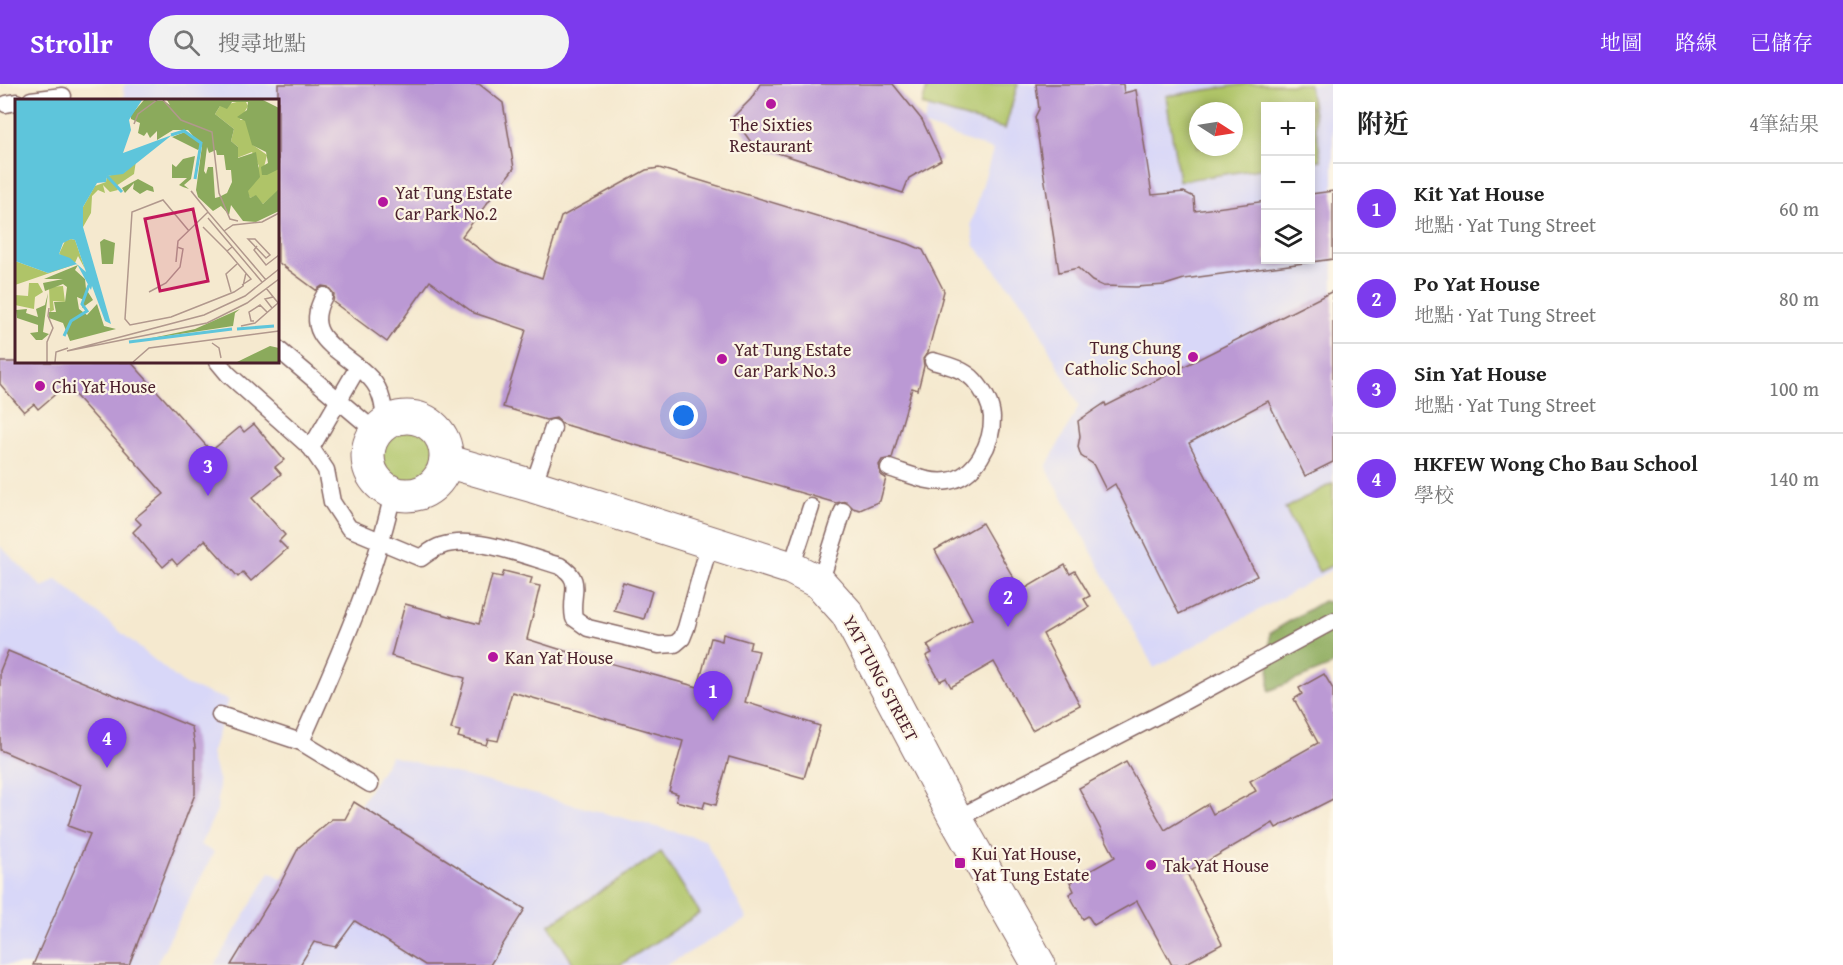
<!DOCTYPE html>
<html lang="zh-TW">
<head>
<meta charset="utf-8">
<style>
	body { margin:0; font-family:"Gentium Book Plus","Noto Serif TC",serif; background:#f2f2f2; color:#222 }
	.controls { position:absolute; right:18px; top:18px; display:grid; overflow:hidden; border-radius:0px; box-shadow:0 3px 9px #0003 }
	.controls button { width:54px; height:54px; display:grid; place-items:center; padding:0; border:0; border-bottom:2px solid #e0e0e0; background:#fff; color:#222; font:30px sans-serif }
	.compass { position:absolute; left:1189px; top:18px; width:54px; height:54px; border-radius:50%; background:#fff; box-shadow:0 3px 9px #0003; rotate:102deg }
	.you { position:absolute; left:684px; top:332px; width:21px; height:21px; margin:-15px; border:4px solid #fff; border-radius:50%; background:#1a73e8; box-shadow:0 0 0 9px #1a73e833 }
	.badge { display:grid; place-items:center; width:39px; height:39px; border-radius:50%; background:#7c3aed; color:#fff; font-size:20px; font-weight:700 }
	.pin { position:absolute; translate:-50% -50px; filter:drop-shadow(0 2px 3px #0008) }
	.pin::after { content:''; position:absolute; top:32px; width:21px; height:18px; background:inherit; clip-path:polygon(0 0,100% 0,50% 100%) }
	.list { margin:0; padding:0; list-style:none }
	h2 { display:flex; justify-content:space-between; align-items:center; height:78px; margin:0; padding:0 24px; font-size:26px }
	h2 small { font-size:20px; font-weight:400; color:#767676 }
	.list li { display:grid; grid-template-columns:39px 1fr auto; gap:18px; align-items:center; box-sizing:border-box; height:90px; padding:0 24px; border-top:2px solid #e0e0e0 }
	.list b { display:block; font-size:22px; white-space:nowrap }
	.list p { margin:0; font-size:20px; white-space:nowrap; color:#767676 }
	.list em { font-size:20px; font-style:normal; color:#767676 }
	.icon { flex:none; width:33px; height:33px; fill:none; stroke:currentColor; stroke-width:2; stroke-linecap:round; stroke-linejoin:round }
	.map { position:relative; flex:none; width:1333px; height:881px; overflow:hidden }
	header { display:flex; align-items:center; gap:36px; box-sizing:border-box; height:84px; padding:0 30px; background:#7c3aed; color:#fff }
	header strong { font-size:28px }
	nav { display:flex; gap:33px; margin-inline-start:auto; font-size:21px }
	.search { width:420px; height:54px; background:#f2f2f2; display:flex; align-items:center; gap:15px; box-sizing:border-box; padding:0 21px; border-radius:33px; color:#767676; font-size:22px }
	main { display:flex }
	aside { flex:1; background:#fff }
	.map>svg:first-child { display:block }
</style>
</head>
<body>
<header>
<strong>Strollr</strong>
<div class="search"><svg class="icon" aria-label="search" viewBox="0 0 24 24"><circle cx="10" cy="10" r="6"/><path d="M15 15l6 6"/></svg>搜尋地點</div>
<nav><a>地圖</a><a>路線</a><a>已儲存</a></nav>
</header>
<main>
<div class="map">
<svg width="1333" height="881" viewBox="0 0 1333 881">
	<rect width="100%" height="100%" fill="#fcf5e5"/>
	<filter id="ink" filterUnits="userSpaceOnUse"><feTurbulence type="fractalNoise" baseFrequency=".0167" numOctaves="2"/><feDisplacementMap in="SourceGraphic" scale="12" xChannelSelector="R" yChannelSelector="G"/><feConvolveMatrix kernelMatrix="1 2 1 2 8 2 1 2 1" color-interpolation-filters="sRGB"/></filter>
	<filter id="wash" filterUnits="userSpaceOnUse"><feTurbulence type="fractalNoise" baseFrequency=".008" numOctaves="4" result="noise"/><feDisplacementMap in="SourceGraphic" scale="24" xChannelSelector="R" yChannelSelector="G"/><feGaussianBlur stdDeviation="1.35" result="paint"/><feColorMatrix in="noise" values="0 0 0 0 0 0 0 0 0 0 0 0 0 0 0 0 0 1.4 0 .05"/><feComposite in="paint" operator="in"/></filter>
	<g filter="url(#wash)">
		<rect width="100%" height="100%" fill="#f5e9cf"/>
		<g fill="#d8d7f8" fill-rule="evenodd">
			<polygon points="126,0 343,0 278,88 278,16 125,16 123,4"/>
			<path d="M935 0H1333V485L1154 584 1046 383 1079 322 1028 225 975 162 971 140 993 66 923 41ZM1266 22H1310V176H1266ZM1198 27H1234V63H1198Z"/>
			<polygon points="0,462 43,504 56,495 185,601 228,616 211,670 219,699 217,726 200,761 214,768 156,881 0,881"/>
			<polygon points="391,672 705,756 747,835 667,881 215,881 270,788 284,796 353,732"/>
		</g>
		<g fill="#afc468" stroke="#7c724a" stroke-width="1.5" fill-rule="evenodd">
			<polygon points="928,0 1018,0 1005,45 922,21"/>
			<path d="M1246 0H1309L1321 76 1311 77 1310 22H1266L1265 84 1179 97 1166 12ZM1198 27H1234V63H1198Z"/>
			<circle cx="406" cy="372" r="31"/>
			<polygon points="1333,399 1333,481 1319,488 1285,424"/>
			<polygon points="661,768 700,829 620,881 574,881 549,841"/>
		</g>
		<polygon fill="#8baa5c" stroke="#6a6444" stroke-width="1.5" points="1323,517 1333,519 1333,581 1269,607 1270,549"/>
		<g id="blocks">
			<g fill="#bb99d4">
				<polygon points="278,0 479,0 503,19 514,84 462,152 497,178 542,194 561,133 646,86 659,84 909,160 923,166 944,207 928,268 923,275 924,282 918,306 912,304 892,374 882,376 879,381 881,391 886,394 880,417 860,426 853,424 846,417 836,419 563,340 556,334 546,336 503,323 526,246 474,229 430,197 387,258 333,218 334,210 328,203 322,202 316,206 278,178"/>
				<polygon points="760,0 893,0 922,36 941,76 909,94 903,109 753,61 733,33 751,15"/>
				<polygon points="1036,0 1123,0 1124,9 1136,6 1152,111 1184,108 1194,113 1195,127 1266,117 1266,176 1311,176 1311,110 1333,107 1333,175 1184,195 1165,201 1136,203 1103,202 1092,197 1078,184 1059,188 1035,33 1039,25"/>
				<polygon points="1333,207 1333,378 1305,392 1268,317 1189,359 1257,492 1179,530 1115,400 1106,406 1093,380 1081,372 1078,363 1080,352 1078,337 1105,319 1106,322"/>
				<polygon points="0,278 131,278 211,367 240,343 244,348 254,340 284,376 275,383 281,390 252,414 285,451 279,457 287,465 251,497 243,488 238,493 205,456 177,481 172,475 163,483 133,448 141,440 135,434 164,410 66,301 38,325 34,320 24,328 0,300"/>
				<polygon points="982,439 1021,507 1065,481 1070,490 1075,487 1090,512 1084,515 1089,523 1043,550 1080,621 1032,646 994,578 951,603 946,594 940,597 926,572 932,569 927,561 972,535 935,466"/>
				<polygon points="504,487 532,494 530,500 540,502 527,555 565,567 698,603 711,554 722,557 723,550 751,558 749,565 759,567 745,618 820,642 804,694 729,673 716,721 705,718 703,724 676,717 678,710 669,707 683,657 512,608 498,657 488,655 486,661 458,653 460,647 451,645 465,594 391,572 405,520 479,540 492,491 502,493"/>
				<polygon points="623,498 652,507 644,535 614,527"/>
				<polygon points="8,567 192,643 195,663 195,710 129,881 33,881 90,750 68,742 81,701 0,666 0,587"/>
				<polygon points="1324,590 1333,605 1333,715 1276,744 1273,739 1187,789 1222,860 1183,881 1172,881 1137,817 1094,841 1088,832 1083,835 1069,810 1074,807 1070,798 1115,773 1079,704 1126,678 1165,746 1208,720 1213,730 1256,707 1250,697 1318,659 1294,615 1302,610 1299,604"/>
				<polygon points="354,718 525,825 490,881 425,881 355,837 336,863 314,858 300,881 231,881 279,802 299,763 332,735 345,735"/>
			</g>
		</g>
	</g>
	<g filter="url(#ink)">
		<use href="#blocks" fill-opacity="0" stroke="#866664" stroke-width="1.5"/>
		<g fill="none" stroke-linecap="round" stroke-linejoin="round">
			<g stroke="#866664" stroke-width="19">
				<g id="lane">
					<polyline points="31,16 63,12"/>
					<polyline points="6,20 16,18"/>
					<path d="M324 212C299 257 347 267 371 295 382 307 384 323 385 339"/>
					<polyline points="278,265 376,348"/>
					<path d="M218 278 228 290 311 364 326 386 332 418 349 444 421 474C428 469 434 464 441 462 473 450 528 473 560 482 585 497 569 510 574 534L588 544 659 561 675 560 682 554 686 544 710 458"/>
					<polyline points="311,364 358,283"/>
					<path d="M889 384C906 389 929 400 948 397 975 393 993 359 992 333 991 320 983 306 974 296 964 285 947 281 933 277"/>
					<polyline points="533,402 553,344"/>
					<polyline points="791,484 811,423"/>
					<polyline points="820,499 843,427"/>
					<polyline points="220,631 301,658 370,700"/>
					<path d="M301 658C336 578 375 493 393 409"/>
					<polyline points="956,735 1172,624 1333,537"/>
				</g>
			</g>
			<g stroke="#866664" stroke-width="35">
				<g id="street">
					<circle cx="407" cy="372" r="39"/>
					<polyline points="446,377 533,402 791,484 820,499 847,529 956,735 1039,881"/>
				</g>
			</g>
			<use href="#lane" stroke="#fff" stroke-width="16"/>
			<use href="#street" stroke="#fff" stroke-width="33"/>
		</g>
	</g>
	<g fill="#b5179e" stroke="#fcf5e5" stroke-width="2">
		<circle cx="771" cy="20" r="6"/>
		<circle cx="383" cy="118" r="6"/>
		<circle cx="1193" cy="273" r="6"/>
		<circle cx="722" cy="275" r="6"/>
		<circle cx="40" cy="302" r="6"/>
		<circle cx="493" cy="573" r="6"/>
		<rect x="954" y="773" width="12" height="12" rx="3"/>
		<circle cx="1151" cy="781" r="6"/>
	</g>
	<g text-anchor="middle" dominant-baseline="central" stroke-width="4.5" stroke-linejoin="round" paint-order="stroke">
		<g font-size="18" fill="#4a1f2b" stroke="#fcf5e5" text-anchor="start">
			<text x="771" y="40" text-anchor="middle">The Sixties<tspan x="771" dy="21">Restaurant</tspan></text>
			<text x="395" y="108">Yat Tung Estate<tspan x="395" dy="21">Car Park No.2</tspan></text>
			<text x="1181" y="263" text-anchor="end">Tung Chung<tspan x="1181" dy="21">Catholic School</tspan></text>
			<text x="734" y="265">Yat Tung Estate<tspan x="734" dy="21">Car Park No.3</tspan></text>
			<text x="52" y="302">Chi Yat House</text>
			<text x="505" y="573">Kan Yat House</text>
			<text x="972" y="769">Kui Yat House,<tspan x="972" dy="21">Yat Tung Estate</tspan></text>
			<text x="1163" y="781">Tak Yat House</text>
		</g>
		<g font-size="18" fill="#4a1f2b" stroke="#fcf5e5">
			<text transform="translate(881 594) rotate(62)">YAT TUNG STREET</text>
		</g>
	</g>
	<g transform="translate(15 15)">
		<rect width="264" height="264" fill="#f5e9cf"/>
		<path d="M230 1 233 7 225 21H230L236 31 238 46 252 56 247 76 264 69V91L248 105 240 97 235 99 232 92 244 67 237 53 222 59 223 48 216 42 219 30 200 15 205 7ZM121 62 119 75 101 87 103 91 95 93 88 86 90 94 83 91 77 97 76 114 68 128V108L80 87 91 83 92 77 110 73ZM56 140 60 141 70 170 63 157 60 164 44 155 50 142ZM0 162 33 174 44 168 58 166 0 186ZM14 184H23L28 193 20 198 19 210 0 206V196L13 197ZM48 187 50 203 38 202 39 211 35 213 34 188Z" fill="#afc468"/>
		<path d="M129 1 149 2 155 6 152 1H248L264 9V70L252 76H247L246 68 253 64 251 53 237 46 230 22 222 18 232 11 233 3H217L212 10 205 7 200 15 219 30 216 42 223 48V59L241 53 245 78 233 92 235 99 241 96 248 105 264 90V112L241 123 228 122 216 106 214 116 206 107 198 112 183 98 181 91 187 47 183 51 157 38 170 33 179 38 173 31H158L142 41V32L135 39 132 33 129 37 123 34 125 24 116 20V16ZM192 48 194 54 201 51 202 56H209L211 71H216L217 83 212 94 204 98 200 99 198 68H193L191 75 189 72ZM180 57 176 80 169 86 174 90 168 88 164 86 172 79H157V65L161 68 168 60ZM123 80 138 88 139 93 132 91 125 95 118 90 119 84 110 94 107 89ZM89 140 100 144 98 165H87L85 143ZM63 166 60 171 70 180 71 190 78 201 67 209 69 201 62 198 64 210 72 216 82 205 89 227 101 230 55 242 48 224 34 219V213H41L39 203H50L52 188 48 185 30 192 28 184 48 180H29ZM33 194 28 233 34 235 27 241H21L15 234 23 233V226L2 219 1 211 12 210 11 214 23 218 21 210 30 206ZM225 210 220 214 218 227 132 240 180 230ZM255 247 264 249V263H222Z" fill="#8baa5c" fill-rule="evenodd"/>
		<path d="M0 1H127L114 21 116 31 108 54 157 36 108 75 92 77 91 83 82 84 68 108V128L96 225 90 222 77 187 76 191 62 165 33 174 0 162ZM56 140 60 141 71 173 55 159 44 155 48 144Z" fill="#5ec5db" fill-rule="evenodd"/>
		<path fill="none" stroke="#5ec5db" stroke-width="3" d="M156 36 169 32 186 44 180 80M92 77 107 93M222 230 259 227M49 237 56 222 72 212 67 205 74 186M114 243 217 230"/>
		<path fill="none" stroke="#b1988d" stroke-width="1.5" d="M148 1 166 21 197 33 204 94 215 120 223 122M119 25 123 15 142 1M178 94 176 92 193 113M193 119 247 183M188 128 212 152M174 132 148 101 117 113 110 220 115 226 156 218 219 193 228 187 231 174M209 132 218 126 247 123 264 114M233 140H240L255 156 251 159ZM242 147 239 151 251 166 264 156M217 148 212 152 236 180 227 186M161 163 163 142 193 113 251 181M264 170 230 197 189 216 52 252 192 224 232 204 264 180M251 189 264 205M134 193 151 184 165 168 168 150 162 148M216 193 211 175 222 165M257 209 250 200 258 198M239 222H236L234 213 245 206 252 213M226 227 240 224 263 204M197 244 204 249 206 259M32 263V243L38 229 33 217 34 209M40 263 41 253 53 249M118 263 134 249 264 232"/>
		<path fill="#c2185b" fill-opacity="0.15" stroke="#c2185b" stroke-width="3" d="M178 110 193 182 145 192 130 120Z"/>
		<rect width="264" height="264" fill="none" stroke="#4a1f2b" stroke-width="3"/>
	</g>
</svg>
<div class="controls">
<button>+</button>
<button>−</button>
<button><svg class="icon" aria-label="layers" viewBox="0 0 24 24"><path d="M12 4l9 5-9 5-9-5zM3 14l9 5 9-5"/></svg></button>
</div>
<svg class="compass" viewBox="-18 -18 36 36"><path d="M0-13l5 13h-10z" fill="#e53935"/><path d="M0 13l5-13h-10z" fill="#767676"/></svg>
<div class="you"></div>
<div class="pin badge" style="left:713px;top:637px">1</div>
<div class="pin badge" style="left:1008px;top:543px">2</div>
<div class="pin badge" style="left:208px;top:412px">3</div>
<div class="pin badge" style="left:107px;top:684px">4</div>
</div>
<aside>
<h2>附近<small>4筆結果</small></h2>
<ul class="list">
<li><span class="badge">1</span><div><b>Kit Yat House</b><p>地點 · Yat Tung Street</p></div><em>60 m</em></li>
<li><span class="badge">2</span><div><b>Po Yat House</b><p>地點 · Yat Tung Street</p></div><em>80 m</em></li>
<li><span class="badge">3</span><div><b>Sin Yat House</b><p>地點 · Yat Tung Street</p></div><em>100 m</em></li>
<li><span class="badge">4</span><div><b>HKFEW Wong Cho Bau School</b><p>學校</p></div><em>140 m</em></li>
</ul>
</aside>
</main>
</body>
</html>
